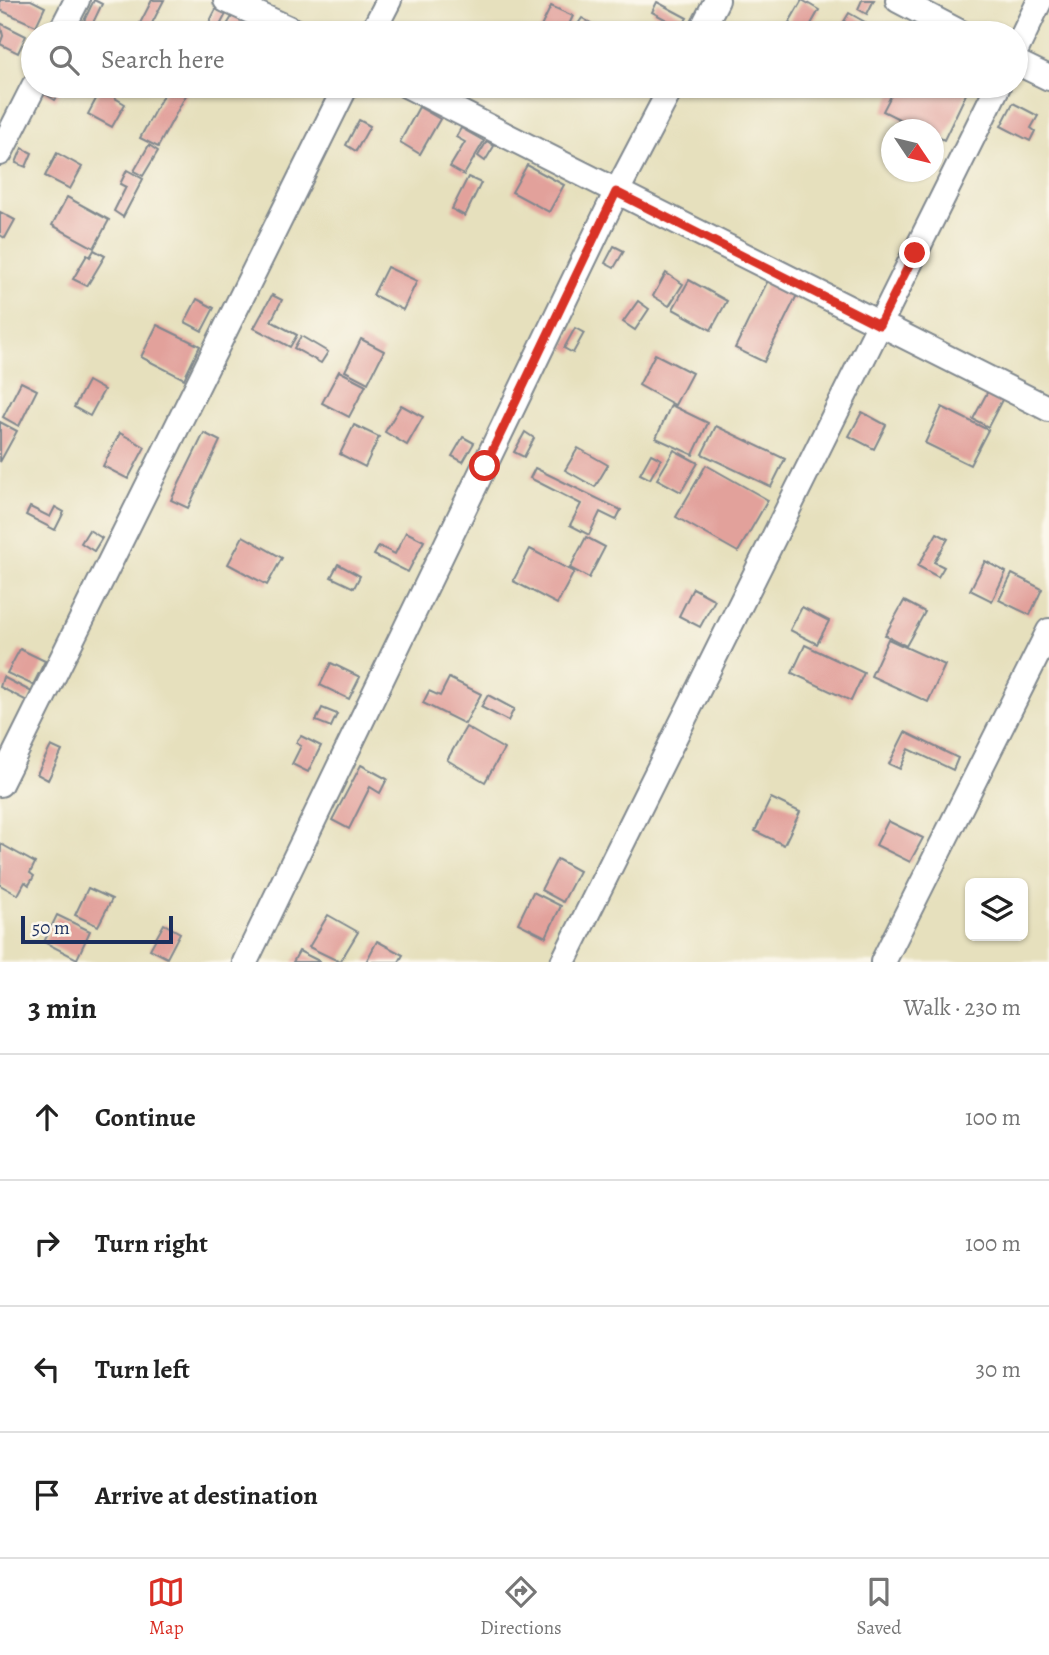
<!DOCTYPE html>
<html lang="en">
<head>
<meta charset="utf-8">
<style>
	body { margin:0; font-family:Alegreya,serif; background:#f6f6f6; color:#222 }
	.controls { position:absolute; right:21px; bottom:21px; display:grid; overflow:hidden; border-radius:10px; box-shadow:0 2px 5px #0004 }
	.controls button { width:63px; height:63px; display:grid; place-items:center; padding:0; border:0; border-bottom:2px solid #e0e0e0; background:#fff; color:#222; font:35px sans-serif }
	.compass { position:absolute; left:881px; top:119px; width:63px; height:63px; border-radius:50%; background:#fff; box-shadow:0 2px 5px #0004; rotate:125deg }
	.scale { position:absolute; left:21px; bottom:18px; width:152px; box-sizing:border-box; padding-left:7px; border:4px solid #1b2f5e; border-top:0; font-size:19px; line-height:24px; white-space:nowrap; color:#1b2f5e; -webkit-text-stroke:5px #fbf7ec; paint-order:stroke }
	.stop { position:absolute; width:21px; height:21px; margin:-16px; border:5px solid #d93025; border-radius:50%; background:#fff }
	.stop.end { background:#d93025; border-color:#fff; box-shadow:0 2px 7px #0008 }
	.list { margin:0; padding:0; list-style:none }
	h2 { display:flex; justify-content:space-between; align-items:center; height:91px; margin:0; padding:0 28px; font-size:30px }
	h2 small { font-size:23px; font-weight:400; color:#767676 }
	.list li { display:grid; grid-template-columns:46px 1fr auto; gap:21px; align-items:center; box-sizing:border-box; height:126px; padding:0 28px; border-top:2px solid #e0e0e0 }
	.list b { display:block; font-size:26px; white-space:nowrap }
	.list em { font-size:23px; font-style:normal; color:#767676 }
	.icon { flex:none; width:38px; height:38px; fill:none; stroke:currentColor; stroke-width:2; stroke-linecap:round; stroke-linejoin:round }
	.map { position:relative; flex:none; width:1049px; height:962px; overflow:hidden }
	.search { position:absolute; background:#fff; box-shadow:0 2px 5px #0004; left:21px; right:21px; top:21px; height:77px; display:flex; align-items:center; gap:18px; box-sizing:border-box; padding:0 24px; border-radius:38px; color:#767676; font-size:26px }
	.sheet { height:595px; background:#fff }
	nav { display:flex; justify-content:space-around; align-items:center; box-sizing:border-box; height:98px; border-top:2px solid #e0e0e0; background:#fff; font-size:19px; color:#767676 }
	nav a { display:grid; justify-items:center; gap:4px }
	nav .on { color:#d93025 }
	.map>svg:first-child { display:block }
</style>
</head>
<body>
<div class="map">
<svg width="1049" height="962" viewBox="0 0 1049 962">
	<rect width="100%" height="100%" fill="#fbf7ec"/>
	<filter id="ink" filterUnits="userSpaceOnUse"><feTurbulence type="fractalNoise" baseFrequency=".0143" numOctaves="2"/><feDisplacementMap in="SourceGraphic" scale="14" xChannelSelector="R" yChannelSelector="G"/><feConvolveMatrix kernelMatrix="1 2 1 2 8 2 1 2 1" color-interpolation-filters="sRGB"/></filter>
	<filter id="wash" filterUnits="userSpaceOnUse"><feTurbulence type="fractalNoise" baseFrequency=".00686" numOctaves="4" result="noise"/><feDisplacementMap in="SourceGraphic" scale="28" xChannelSelector="R" yChannelSelector="G"/><feGaussianBlur stdDeviation="1.57" result="paint"/><feColorMatrix in="noise" values="0 0 0 0 0 0 0 0 0 0 0 0 0 0 0 0 0 1.4 0 .05"/><feComposite in="paint" operator="in"/></filter>
	<g filter="url(#wash)">
		<rect width="100%" height="100%" fill="#e6e0bd"/>
		<g id="blocks">
			<g fill="#e2a19b">
				<polygon points="0,0 31,0 45,7 36,26 0,10"/>
				<polygon points="94,0 102,4 90,29 82,25"/>
				<polygon points="152,0 164,0 147,33 135,33"/>
				<polygon points="802,0 819,10 806,33 787,26"/>
				<polygon points="862,0 874,0 867,14 858,9"/>
				<polygon points="657,2 687,18 681,28 652,12"/>
				<polygon points="551,6 573,16 565,33 538,33"/>
				<polygon points="216,9 226,14 216,33 204,33"/>
				<polygon points="849,13 865,22 858,33 837,33"/>
				<polygon points="233,15 255,27 251,33 222,33"/>
				<polygon points="582,18 605,31 603,33 587,33 576,27"/>
				<polygon points="0,23 26,36 18,53 0,44 3,36"/>
				<polygon points="42,86 64,86 55,100 40,91"/>
				<polygon points="103,86 117,94 115,98 125,104 112,127 88,114"/>
				<polygon points="168,86 191,86 158,147 140,138"/>
				<polygon points="886,86 959,86 968,90 944,140 934,135 934,130 921,130 883,111 894,90"/>
				<polygon points="1013,103 1038,116 1031,128 1035,131 1030,141 1001,126"/>
				<polygon points="419,107 440,119 420,154 400,142"/>
				<polygon points="359,120 370,126 356,151 346,145"/>
				<polygon points="461,128 484,141 464,175 450,167 465,142 456,137"/>
				<polygon points="487,141 494,146 485,161 478,156"/>
				<polygon points="149,145 158,151 143,176 134,171"/>
				<polygon points="22,148 32,153 26,167 16,163"/>
				<polygon points="57,153 82,167 70,189 45,176"/>
				<polygon points="527,165 564,185 549,212 512,192"/>
				<polygon points="127,170 143,179 123,217 114,211 126,187 120,184"/>
				<polygon points="468,177 481,183 465,216 452,209"/>
				<polygon points="67,197 109,220 94,248 52,225"/>
				<polygon points="0,212 15,220 5,238 0,235"/>
				<polygon points="614,246 624,251 614,268 605,263"/>
				<polygon points="94,250 105,256 87,286 73,279 87,255 90,257"/>
				<polygon points="387,267 417,281 403,310 373,295"/>
				<polygon points="666,273 683,284 669,306 653,296"/>
				<polygon points="770,276 799,291 764,362 735,348"/>
				<polygon points="689,280 727,301 711,330 673,309"/>
				<polygon points="272,295 282,300 271,321 297,335 290,347 254,328"/>
				<polygon points="197,299 214,308 202,331 185,322"/>
				<polygon points="638,301 649,309 635,330 623,322"/>
				<polygon points="157,325 200,346 184,379 141,357"/>
				<polygon points="575,328 584,333 573,353 564,348"/>
				<polygon points="301,336 328,352 321,363 294,348"/>
				<polygon points="361,339 384,351 368,383 345,371"/>
				<polygon points="655,354 692,373 675,405 639,385"/>
				<polygon points="339,371 366,385 349,417 322,403"/>
				<polygon points="88,381 104,390 90,416 74,407"/>
				<polygon points="21,382 37,390 19,426 3,417"/>
				<polygon points="989,389 1004,396 988,427 973,419"/>
				<polygon points="401,405 423,417 407,445 385,432"/>
				<polygon points="671,405 708,423 693,455 656,438"/>
				<polygon points="942,407 988,430 970,465 925,443"/>
				<polygon points="862,412 886,425 874,449 849,436"/>
				<polygon points="0,422 17,431 0,462"/>
				<polygon points="354,425 379,437 365,467 340,454"/>
				<polygon points="716,426 785,459 771,487 702,454"/>
				<polygon points="525,432 534,438 524,457 514,452"/>
				<polygon points="120,433 145,447 128,479 103,466"/>
				<polygon points="204,433 220,441 188,508 171,500"/>
				<polygon points="463,437 474,443 463,462 452,456"/>
				<polygon points="578,448 608,465 595,487 565,470"/>
				<polygon points="674,450 698,463 681,492 657,479"/>
				<polygon points="651,454 661,459 650,479 640,474"/>
				<polygon points="706,465 768,500 738,552 676,517"/>
				<polygon points="535,468 621,510 616,520 600,512 589,535 570,525 581,504 530,478"/>
				<polygon points="30,507 50,517 55,507 64,512 55,530 26,515"/>
				<polygon points="89,530 102,538 94,551 81,543"/>
				<polygon points="406,532 424,541 408,572 374,555 379,546 395,554"/>
				<polygon points="937,533 948,539 934,562 944,567 938,577 918,566"/>
				<polygon points="243,536 282,558 267,585 228,564"/>
				<polygon points="586,537 605,547 589,578 570,568"/>
				<polygon points="530,549 574,572 557,604 513,581"/>
				<polygon points="985,561 1006,572 992,601 970,590"/>
				<polygon points="338,564 360,576 354,588 331,577"/>
				<polygon points="1012,574 1042,589 1030,615 999,600"/>
				<polygon points="693,588 715,600 700,627 679,616"/>
				<polygon points="904,601 925,612 906,646 885,635"/>
				<polygon points="802,607 829,621 817,644 790,630"/>
				<polygon points="888,639 945,665 928,702 871,676"/>
				<polygon points="805,645 864,673 851,701 792,673"/>
				<polygon points="20,649 45,661 33,685 7,673"/>
				<polygon points="331,663 360,677 349,699 320,685"/>
				<polygon points="3,677 32,692 27,701 0,687"/>
				<polygon points="449,678 481,694 465,724 423,703 429,691 440,696"/>
				<polygon points="488,695 514,709 508,721 481,707"/>
				<polygon points="322,708 337,714 331,727 316,721"/>
				<polygon points="466,727 504,749 485,782 447,760"/>
				<polygon points="905,732 958,758 953,770 909,749 900,769 889,764"/>
				<polygon points="301,736 321,746 308,772 292,764 301,746 296,743"/>
				<polygon points="51,746 62,751 48,780 37,774"/>
				<polygon points="361,765 387,779 380,793 370,787 349,829 332,820"/>
				<polygon points="771,798 800,812 784,845 755,831"/>
				<polygon points="888,821 923,838 910,862 876,845"/>
				<polygon points="1,844 35,863 30,873 34,876 29,885 25,882 18,895 0,885"/>
				<polygon points="557,859 579,871 563,902 541,890"/>
				<polygon points="88,888 112,899 98,926 75,915"/>
				<polygon points="533,892 561,906 546,937 518,923"/>
				<polygon points="57,915 90,931 77,959 44,942"/>
				<polygon points="328,915 358,932 340,962 309,947"/>
				<polygon points="164,924 180,933 167,958 150,949"/>
				<polygon points="377,941 403,955 399,962 366,962"/>
				<polygon points="299,951 321,962 293,962"/>
			</g>
		</g>
	</g>
	<g filter="url(#ink)">
		<use href="#blocks" fill-opacity="0" stroke="#80888e" stroke-width="2"/>
		<g fill="none" stroke-linecap="round" stroke-linejoin="round">
			<g stroke="#80888e" stroke-width="28">
				<g id="street">
					<polyline points="226,0 299,33"/>
					<polyline points="898,0 961,33"/>
					<polyline points="60,33 77,0"/>
					<polyline points="372,33 389,0"/>
					<polyline points="700,33 717,0"/>
					<polyline points="1016,50 1040,0"/>
					<polyline points="1016,62 1049,78"/>
					<polyline points="408,86 1049,409"/>
					<polyline points="0,153 34,86"/>
					<polyline points="0,784 346,86"/>
					<polyline points="245,962 616,193 672,86"/>
					<polyline points="563,962 998,86"/>
					<polyline points="883,962 1049,631"/>
				</g>
			</g>
			<use href="#street" stroke="#fff" stroke-width="24"/>
		</g>
	</g>
	<g fill="none" stroke-linecap="round" stroke-linejoin="round" filter="url(#ink)">
		<polyline stroke="#d93025" stroke-width="9" points="485,466 616,192 879,325 915,253"/>
	</g>
</svg>
<div class="controls">
<button><svg class="icon" aria-label="layers" viewBox="0 0 24 24"><path d="M12 4l9 5-9 5-9-5zM3 14l9 5 9-5"/></svg></button>
</div>
<svg class="compass" viewBox="-18 -18 36 36"><path d="M0-13l5 13h-10z" fill="#e53935"/><path d="M0 13l5-13h-10z" fill="#767676"/></svg>
<div class="scale">50 m</div>
<div class="stop" style="left:485px;top:466px"></div>
<div class="stop end" style="left:915px;top:253px"></div>
<div class="search"><svg class="icon" aria-label="search" viewBox="0 0 24 24"><circle cx="10" cy="10" r="6"/><path d="M15 15l6 6"/></svg>Search here</div>
</div>
<section class="sheet">
<h2>3 min<small>Walk · 230 m</small></h2>
<ul class="list">
<li><svg class="icon" aria-label="ahead" viewBox="0 0 24 24"><path d="M12 20V5M6 11l6-6 6 6"/></svg><div><b>Continue</b></div><em>100 m</em></li>
<li><svg class="icon" aria-label="right" viewBox="0 0 24 24"><path d="M7 20v-9h11M14 6l5 5-5 5"/></svg><div><b>Turn right</b></div><em>100 m</em></li>
<li><svg class="icon" aria-label="left" viewBox="0 0 24 24"><path d="M17 20v-9H6M10 6l-5 5 5 5"/></svg><div><b>Turn left</b></div><em>30 m</em></li>
<li><svg class="icon" aria-label="arrive" viewBox="0 0 24 24"><path d="M6 21V4h12l-3 4 3 4H6"/></svg><div><b>Arrive at destination</b></div></li>
</ul>
</section>
<nav>
<a class="on"><svg class="icon" aria-label="map" viewBox="0 0 24 24"><path d="M3 6l6-2 6 2 6-2v14l-6 2-6-2-6 2zM9 4v14M15 6v14"/></svg>Map</a>
<a><svg class="icon" aria-label="directions" viewBox="0 0 24 24"><path d="M12 3l9 9-9 9-9-9zM9 14v-3h6M13 9l2 2-2 2"/></svg>Directions</a>
<a><svg class="icon" aria-label="saved" viewBox="0 0 24 24"><path d="M7 4h10v16l-5-4-5 4z"/></svg>Saved</a>
</nav>
</body>
</html>
